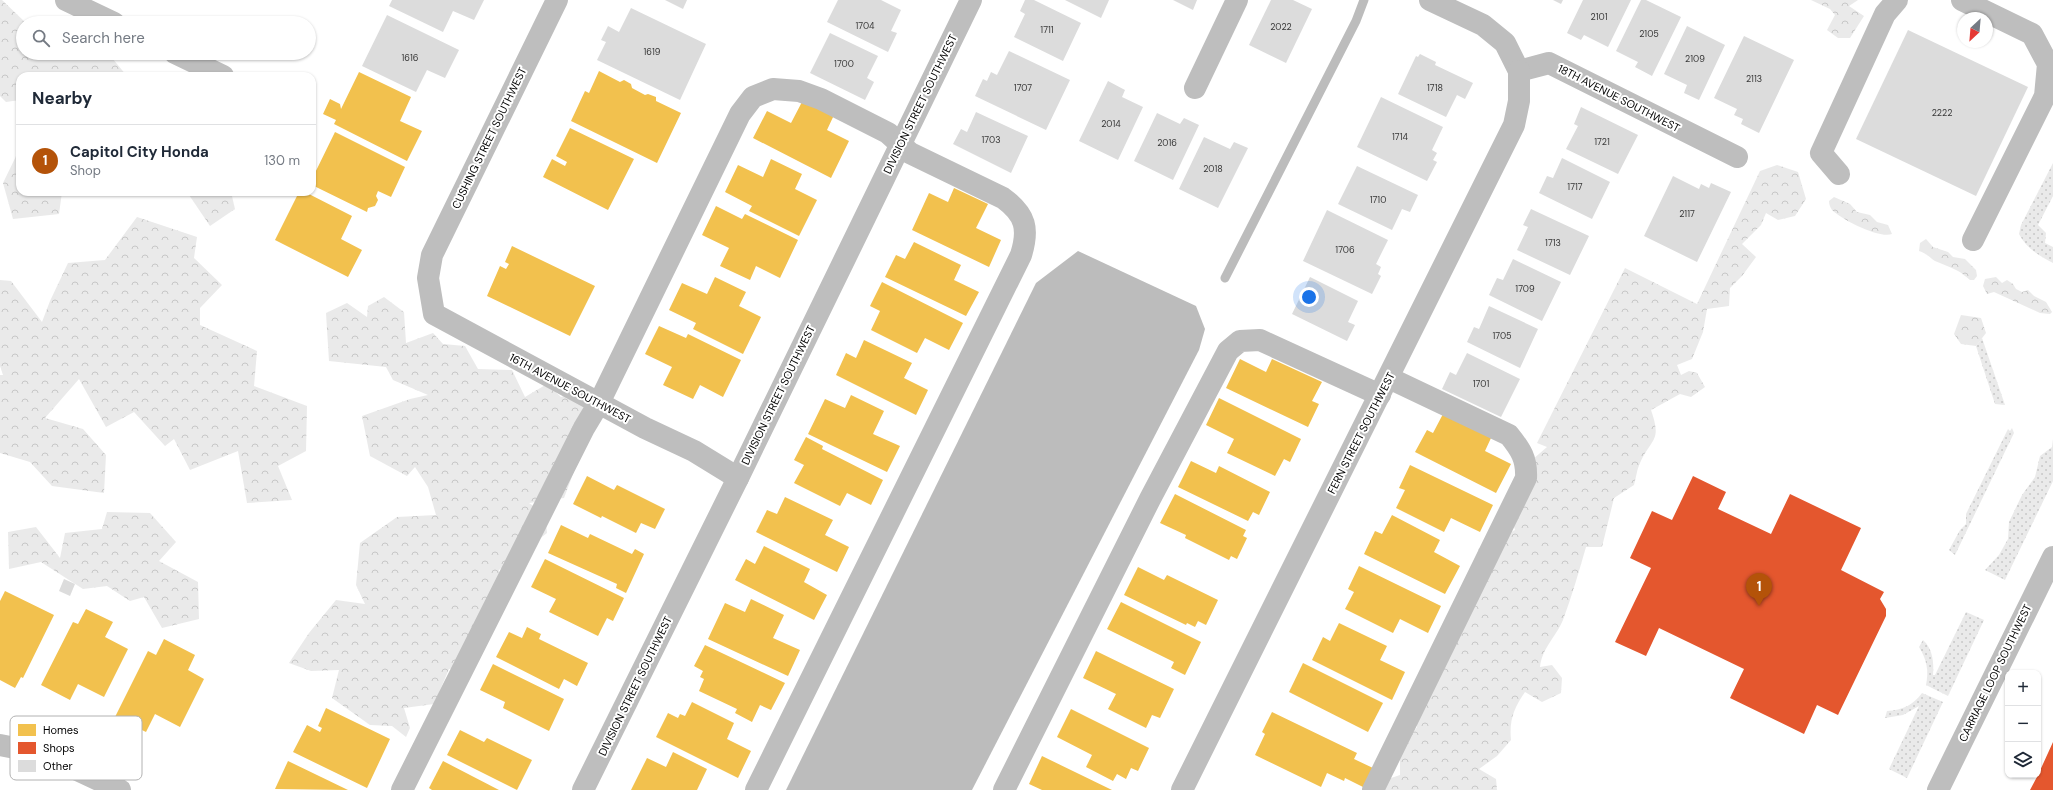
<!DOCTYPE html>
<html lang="en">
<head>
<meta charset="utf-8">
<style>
	body { margin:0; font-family:"DM Sans",sans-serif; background:#f6f6f7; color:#1f2937 }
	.controls { position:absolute; right:12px; bottom:12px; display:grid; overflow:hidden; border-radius:8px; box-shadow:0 1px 3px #0004 }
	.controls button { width:36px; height:36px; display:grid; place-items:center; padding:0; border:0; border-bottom:1px solid #e0e1e3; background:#fff; color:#1f2937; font:20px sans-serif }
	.compass { position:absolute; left:1957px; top:12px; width:36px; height:36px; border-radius:50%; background:#fff; box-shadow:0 1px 3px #0004; rotate:206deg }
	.you { position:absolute; left:1309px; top:297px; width:14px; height:14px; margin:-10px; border:3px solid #fff; border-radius:50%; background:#1a73e8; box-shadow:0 0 0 6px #1a73e833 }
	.badge { display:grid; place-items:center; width:26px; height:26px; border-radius:50%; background:#b45309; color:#fff; font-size:13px; font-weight:700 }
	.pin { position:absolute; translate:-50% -33px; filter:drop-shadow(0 1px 2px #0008) }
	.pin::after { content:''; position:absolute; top:21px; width:14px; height:12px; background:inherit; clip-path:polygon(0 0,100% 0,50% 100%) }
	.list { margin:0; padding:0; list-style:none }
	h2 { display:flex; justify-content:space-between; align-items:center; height:52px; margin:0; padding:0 16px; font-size:17px }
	h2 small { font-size:13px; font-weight:400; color:#747a83 }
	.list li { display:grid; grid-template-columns:26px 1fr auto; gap:12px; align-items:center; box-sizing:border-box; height:72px; padding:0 16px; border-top:1px solid #e0e1e3 }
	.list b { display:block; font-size:15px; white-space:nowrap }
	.list p { margin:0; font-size:13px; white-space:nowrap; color:#747a83 }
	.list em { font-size:13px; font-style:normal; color:#747a83 }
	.icon { flex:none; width:22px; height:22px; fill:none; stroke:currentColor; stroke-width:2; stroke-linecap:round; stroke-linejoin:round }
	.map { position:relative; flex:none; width:2053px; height:790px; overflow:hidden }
	.search { position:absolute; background:#fff; box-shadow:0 1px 3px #0004; left:16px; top:16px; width:300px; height:44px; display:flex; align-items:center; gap:10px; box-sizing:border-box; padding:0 14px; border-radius:22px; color:#747a83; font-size:15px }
	.panel { position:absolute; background:#fff; box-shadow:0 1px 3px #0004; left:16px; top:72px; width:300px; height:124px; border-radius:12px }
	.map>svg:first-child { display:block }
</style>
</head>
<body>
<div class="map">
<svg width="2053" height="790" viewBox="0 0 2053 790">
	<defs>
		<pattern id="grass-dots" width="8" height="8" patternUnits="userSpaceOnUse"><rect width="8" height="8" fill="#eaeaea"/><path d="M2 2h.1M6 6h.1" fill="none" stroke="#c7c7c7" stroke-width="1.8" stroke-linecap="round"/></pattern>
		<pattern id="forest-crowns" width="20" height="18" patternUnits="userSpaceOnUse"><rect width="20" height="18" fill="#eaeaea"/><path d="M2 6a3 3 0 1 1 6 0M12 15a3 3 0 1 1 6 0" fill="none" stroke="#c7c7c7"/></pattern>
	</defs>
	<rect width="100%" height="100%" fill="#fff"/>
	<g fill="url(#grass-dots)">
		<path d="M2053 163V196L2038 225 2046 233 2045 243 2053 247V263C2038 255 2027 249 2019 234L2021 225Z"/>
		<polygon points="1982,338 2005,405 1995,404 1976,346"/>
		<polygon points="2012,428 2014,433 1955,555 1949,550 1960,530 1966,524 1966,514 2008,429 2010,431"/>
		<polygon points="2053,439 2053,481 2005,580 1985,570 1999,555 2008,539 2009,522 2022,495 2035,477 2040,456 2052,447"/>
		<path d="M1966 612 1984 620 1948 696 1926 685C1929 671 1927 660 1919 647L1923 640C1933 649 1934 663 1933 675H1935Z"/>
		<path d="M1922 693 1943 702 1907 778 1889 769 1919 706 1903 715 1885 718 1887 711C1903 710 1913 705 1922 693Z"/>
	</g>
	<g fill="url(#forest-crowns)">
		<polygon points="0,0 2,0 26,23 23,23 23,53 92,53 112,58 127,76 20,76 20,100 6,102 0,96"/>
		<polygon points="1811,0 1858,0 1849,6 1864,16 1850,38 1838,38 1827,30 1835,15 1830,9"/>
		<polygon points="20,148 20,192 62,192 59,214 13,219 3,183"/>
		<path d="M1777 165 1798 172 1806 199 1795 216 1778 220 1766 213 1761 225 1742 244 1756 257 1742 276 1730 288 1729 306 1707 309 1703 332 1692 359 1677 365 1681 375 1689 371 1697 373 1705 387 1691 397 1680 394 1651 410C1662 442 1652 437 1640 463 1637 469 1636 478 1634 485L1614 498 1602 547H1586C1579 571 1572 596 1563 620 1556 637 1542 648 1540 667L1552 665 1562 678 1561 693 1542 702 1525 692C1514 708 1509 720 1511 740L1497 756 1479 769 1496 779 1497 790H1368L1373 784 1400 775V752L1417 727 1413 710 1483 571 1478 549 1515 530 1508 506 1532 460 1547 447 1537 443 1625 268 1697 304 1760 171Z"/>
		<polygon points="187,192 231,192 235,209 210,226"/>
		<path d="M1834 197 1850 204 1857 212 1870 215 1877 222 1888 225 1892 234C1880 239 1842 220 1832 210 1830 207 1829 204 1829 201Z"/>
		<polygon points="137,217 197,237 194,258 222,285 200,308 200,325 257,351 254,386 307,406 306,451 278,466 292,500 247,503 238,451 190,470 174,439 165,446 134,412 106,427 79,379 45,418 83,429 106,455 104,493 52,486 30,462 0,453 0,375 3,375 0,366 0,280 11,281 42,322 50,301 68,263 105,260"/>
		<path d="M1926 239 1933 247 1948 252 1953 257 1965 259 1976 270 1977 276 1974 280H1970C1966 277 1962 273 1958 271 1951 267 1942 264 1935 261 1929 257 1926 253 1919 251L1920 243Z"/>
		<polygon points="1996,277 2002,283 2007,280 2013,284 2016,289 2022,292 2028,290 2034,296 2046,302 2052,312 2050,314 2040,313 1994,292 1987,294 1983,286 1985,279"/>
		<polygon points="384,297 404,312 406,343 433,333 443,344 465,346 478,369 512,370 525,397 547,384 561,397 586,388 576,466 564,498 529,503 545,514 547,533 499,570 501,583 476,666 449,669 434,704 404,708 410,728 406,737 392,726 370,725 332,698 339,670 311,671 289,663 309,633 336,600 365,604 356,585 360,543 397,517 436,515 428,487 415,467 407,476 370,456 362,416 410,399 428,395 393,380 386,367 329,361 326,313 347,303 367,317 368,306"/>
		<polygon points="1961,315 1981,318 1986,333 1976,346 1961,344 1954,334"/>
		<polygon points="107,512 150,513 176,542 159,561 198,582 199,619 162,628 144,597 130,601 107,586 83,589 41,562 9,569 8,532 36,527 60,558 65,533 102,529"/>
	</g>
	<polygon fill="#bcbcbc" points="1078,251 1196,306 1205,329 1199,350 972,790 786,790 1036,283"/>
	<g fill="#f2c14e">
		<polygon points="599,71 620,82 624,80 631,84 632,88 645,95 648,94 656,97 656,101 681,113 657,163 571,121 585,91 589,93"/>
		<polygon points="359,72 411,97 400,121 422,131 407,161 334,124 336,120 323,114 330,99 340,104 341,109"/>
		<polygon points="803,100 834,115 827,130 849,141 831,178 753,138 767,111 791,123"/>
		<polygon points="570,128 634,159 608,210 543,177 552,159 565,166 567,162 556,156"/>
		<polygon points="335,132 405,167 391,197 378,191 376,196 378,200 375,206 368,208 367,212 312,185 312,179"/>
		<polygon points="771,159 802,174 795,189 817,200 799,236 749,211 752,206 725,192 738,165 763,177"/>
		<polygon points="954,188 988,204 976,228 1001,240 989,267 912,230 929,193 948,202"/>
		<polygon points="299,192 305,192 352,216 341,239 362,250 348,277 275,240"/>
		<polygon points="716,206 742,219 745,214 798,240 780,278 756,266 750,280 720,266 729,248 702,235"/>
		<polygon points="914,242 961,265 954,280 979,292 966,316 885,277 896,255 905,259"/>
		<polygon points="512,246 595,286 570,336 487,296 500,266 506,269 509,264 505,262"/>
		<polygon points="715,277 746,292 739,306 761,317 743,354 693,329 696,323 669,310 682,283 707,294"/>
		<polygon points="882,282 963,323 949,350 925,338 917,353 871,330 880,311 870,306"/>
		<polygon points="659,326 686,338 688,334 741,360 723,397 700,385 693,399 663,385 672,367 645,354"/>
		<polygon points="864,340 912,363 904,378 928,390 916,415 836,375 846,353 856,358"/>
		<polygon points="1240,359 1266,372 1272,359 1322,382 1312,401 1319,404 1308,427 1226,388"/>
		<polygon points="851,395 884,411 873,434 900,446 887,472 808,434 825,399 845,408"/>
		<polygon points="1219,398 1301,439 1290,462 1284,459 1275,476 1227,453 1234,439 1206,425"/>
		<polygon points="1443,414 1491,438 1485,451 1511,464 1496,493 1415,452 1427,430 1433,433"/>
		<polygon points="806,437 823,446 822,449 883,480 871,505 847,493 840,506 794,483 804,465 794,460"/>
		<polygon points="1191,461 1216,473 1219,466 1270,492 1259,515 1253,512 1248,521 1178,487"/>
		<polygon points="1410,465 1493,505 1480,532 1451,518 1444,532 1396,508 1405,490 1399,488"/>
		<polygon points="587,476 614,490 617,485 665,509 655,529 641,523 636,533 602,516 601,518 573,504"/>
		<polygon points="1175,494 1246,530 1243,536 1247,538 1237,559 1231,556 1229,560 1185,538 1186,535 1160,523"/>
		<polygon points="785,497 833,520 825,535 849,547 837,572 756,532 767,510 777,514"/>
		<polygon points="1392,515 1440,540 1434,552 1460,566 1445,594 1364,554 1375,531 1382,534"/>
		<polygon points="561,525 588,538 590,534 632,554 635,549 644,554 626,593 616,588 617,584 548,553"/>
		<polygon points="764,546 810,569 804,582 827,595 814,620 735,580 746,559 755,564"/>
		<polygon points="545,559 624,598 613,621 607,618 598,636 549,612 556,599 531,587"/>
		<polygon points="1359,566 1441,606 1428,633 1400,619 1393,633 1345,609 1354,592 1348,589"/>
		<polygon points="1138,567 1164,580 1167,575 1218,600 1206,625 1198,621 1195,627 1187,623 1186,625 1124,595"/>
		<polygon points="5,591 54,615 23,678 21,677 15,688 0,680 0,601"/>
		<polygon points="751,599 784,615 773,638 800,650 788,676 708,639 725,603 745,612"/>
		<polygon points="1121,602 1201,642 1185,675 1171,668 1174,662 1107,629"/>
		<polygon points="86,609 113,622 105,637 128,649 104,697 78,684 70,700 41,685 73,622 78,624"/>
		<polygon points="1339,623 1387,646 1380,660 1405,672 1392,700 1312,660 1323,637 1330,641"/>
		<polygon points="527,627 541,634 539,639 588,663 577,686 564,679 559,689 496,657 509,632 522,638"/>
		<polygon points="164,639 195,655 188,670 204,679 180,727 155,714 146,732 115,717 148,651 156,655"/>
		<polygon points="705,645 785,683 771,710 760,705 752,722 735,713 737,709 699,691 704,679 700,677 703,671 694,666"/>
		<polygon points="1096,651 1174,689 1160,718 1152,715 1146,728 1108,709 1116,694 1083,678"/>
		<polygon points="1303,663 1383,703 1368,732 1289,692"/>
		<polygon points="493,664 564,699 549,731 503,708 505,702 480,690"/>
		<polygon points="692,702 734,723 727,739 751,751 738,778 656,737 668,713 678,718 680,714 685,716"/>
		<polygon points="326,708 390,739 367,788 293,752 307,725 320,732 322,728 318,726"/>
		<polygon points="1071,709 1149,748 1138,771 1131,768 1126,779 1117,774 1113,781 1086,767 1092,755 1057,737"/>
		<polygon points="1272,712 1357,753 1354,759 1373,768 1363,787 1345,778 1344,781 1327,773 1321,787 1255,755 1265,734 1262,732"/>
		<polygon points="460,730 484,742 487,738 532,760 517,790 447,755"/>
		<polygon points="673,752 707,769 697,790 631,790 647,758 666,767"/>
		<polygon points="1042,756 1112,790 1042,790 1029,784"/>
		<polygon points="288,761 348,790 275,789"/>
		<polygon points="443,761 499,790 432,790 429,788"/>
	</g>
	<g fill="#e4572e">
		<polygon points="1693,476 1726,492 1718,509 1771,534 1790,494 1861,528 1841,570 1884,592 1880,599 1886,609 1886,616 1838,715 1817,705 1804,734 1730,698 1744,669 1659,628 1646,656 1615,642 1651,568 1630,558 1652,511 1672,520"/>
		<polygon points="2053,742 2053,790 2030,790 2038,775"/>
	</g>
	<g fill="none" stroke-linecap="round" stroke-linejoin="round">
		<polyline stroke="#bcbcbc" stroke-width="9" points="1225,278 1356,21 1364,0"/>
	</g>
	<g fill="#dcdcdc">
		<polygon points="392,0 484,0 474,20 453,11 443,32 389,6"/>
		<polygon points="665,0 687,0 683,9"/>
		<polygon points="838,0 881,0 901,10 891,31 897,33 888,52 827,22"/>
		<polygon points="1025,0 1034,0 1081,23 1063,61 1014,37 1025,14 1020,11"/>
		<polygon points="1065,0 1109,0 1101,18"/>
		<polygon points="1173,0 1197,0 1193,10"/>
		<polygon points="1271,0 1293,0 1312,9 1286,63 1249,45"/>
		<polygon points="1553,0 1563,0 1561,4"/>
		<polygon points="1583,0 1631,0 1608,47 1584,35 1581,40 1567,33"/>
		<polygon points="1641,0 1646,0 1681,17 1652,76 1635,67 1638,62 1616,51"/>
		<polygon points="631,8 706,44 680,100 597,60 606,42 601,40 608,26 619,32"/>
		<polygon points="387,15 459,50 445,78 427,70 416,92 362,66"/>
		<polygon points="1687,26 1725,45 1699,100 1684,93 1687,85 1664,74"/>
		<polygon points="1908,30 2028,87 1976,196 1856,139"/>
		<polygon points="830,33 878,56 867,78 874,82 865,100 810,73"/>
		<polygon points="1744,36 1794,60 1759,133 1741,124 1743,119 1734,115 1737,109 1714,98"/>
		<polygon points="1009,51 1070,80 1046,130 975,96 983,79 987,81 991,72 997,75"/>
		<polygon points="1420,54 1436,62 1435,65 1473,83 1465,99 1457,95 1446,117 1398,94 1416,56 1418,57"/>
		<polygon points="1108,81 1125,90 1122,97 1143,107 1118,160 1079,141"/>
		<polygon points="1381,97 1443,127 1432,150 1437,153 1433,160 1437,162 1427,181 1357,147"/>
		<polygon points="1581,107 1638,135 1618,174 1566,149 1578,126 1574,124"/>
		<polygon points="976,112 1028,136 1011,173 953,144 961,129 967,132"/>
		<polygon points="1157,113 1180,124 1184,118 1199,125 1173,180 1134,161"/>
		<polygon points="1204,137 1230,149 1234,142 1248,148 1218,208 1179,189"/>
		<polygon points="1562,158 1610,182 1592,219 1539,193 1547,176 1553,178"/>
		<polygon points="1357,166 1418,195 1410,212 1402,209 1392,230 1338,204"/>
		<polygon points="1673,176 1699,189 1701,184 1709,188 1711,183 1731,192 1697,262 1644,236"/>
		<polygon points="1531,209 1589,236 1570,275 1517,250 1528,227 1523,225"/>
		<polygon points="1327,210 1388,240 1376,264 1381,267 1378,274 1381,276 1372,294 1303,261"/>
		<polygon points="1513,259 1561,282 1542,321 1489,295 1497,278 1503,280"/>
		<polygon points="1310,277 1358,301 1348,322 1355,325 1347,341 1292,314"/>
		<polygon points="1489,306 1538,329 1520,368 1467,342 1474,327 1479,329"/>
		<polygon points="1467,353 1520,379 1501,417 1442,389 1450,372 1456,375"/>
		<polygon points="64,579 75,584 70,596 59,591"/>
	</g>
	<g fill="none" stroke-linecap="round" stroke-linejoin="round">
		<g stroke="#bebebe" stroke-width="22">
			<polyline points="66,0 114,23"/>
			<polyline points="557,0 432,255 428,278 434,314 645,428 694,451 738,478"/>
			<polyline points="1430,0 1483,25 1505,43 1519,71 1549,63 1737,157"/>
			<polyline points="1962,0 2032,34 2048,64 2045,96 1973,240"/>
			<polyline points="175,53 223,76"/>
			<polyline points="1195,88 1237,0"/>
			<polyline points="1839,174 1821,153 1885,14 1897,0"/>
			<polyline points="0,745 41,753 120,790"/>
			<path d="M402 790 584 428 599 403 740 114 753 97 773 89 799 91 821 99 888 133 910 153 1003 198C1026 215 1029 229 1021 255L756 790"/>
			<polyline points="583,790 738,478 971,0"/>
			<polyline points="1004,790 1150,499 1228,351 1240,341 1260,340 1380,395"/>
			<polyline points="1182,790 1514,125 1519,101 1519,71"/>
			<path d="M1373 790 1526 478C1527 459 1521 450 1509 435L1389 378"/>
			<polyline points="1938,790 2053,557"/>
		</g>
	</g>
	<g text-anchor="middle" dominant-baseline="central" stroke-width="4" stroke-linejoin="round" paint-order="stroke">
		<g font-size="9" fill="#373737">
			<text x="1599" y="17">2101</text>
			<text x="865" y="26">1704</text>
			<text x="1281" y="27">2022</text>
			<text x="1047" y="30">1711</text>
			<text x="1649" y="34">2105</text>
			<text x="652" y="52">1619</text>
			<text x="410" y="58">1616</text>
			<text x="1695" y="59">2109</text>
			<text x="844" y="64">1700</text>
			<text x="1754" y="79">2113</text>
			<text x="1023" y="88">1707</text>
			<text x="1435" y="88">1718</text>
			<text x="1942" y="113">2222</text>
			<text x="1111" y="124">2014</text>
			<text x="1400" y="137">1714</text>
			<text x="991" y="140">1703</text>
			<text x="1602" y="142">1721</text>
			<text x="1167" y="143">2016</text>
			<text x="1213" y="169">2018</text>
			<text x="1575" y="187">1717</text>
			<text x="1378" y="200">1710</text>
			<text x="1687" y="214">2117</text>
			<text x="1553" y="243">1713</text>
			<text x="1345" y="250">1706</text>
			<text x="1525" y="289">1709</text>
			<text x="1502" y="336">1705</text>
			<text x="1481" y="384">1701</text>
		</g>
		<g font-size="11" fill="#000" stroke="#fff">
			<text transform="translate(1619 98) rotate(27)">18TH AVENUE SOUTHWEST</text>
			<text transform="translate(920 104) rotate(-64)">DIVISION STREET SOUTHWEST</text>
			<text transform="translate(489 138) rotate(-64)">CUSHING STREET SOUTHWEST</text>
			<text transform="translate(570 388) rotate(28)">16TH AVENUE SOUTHWEST</text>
			<text transform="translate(778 395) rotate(-64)">DIVISION STREET SOUTHWEST</text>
			<text transform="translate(1361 433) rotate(-63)">FERN STREET SOUTHWEST</text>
			<text transform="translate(1995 673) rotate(-64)">CARRIAGE LOOP SOUTHWEST</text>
			<text transform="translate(635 686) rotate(-64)">DIVISION STREET SOUTHWEST</text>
		</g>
	</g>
	<rect x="10" y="716" width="132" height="64" rx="6" fill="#fff" stroke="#b2b2b2" stroke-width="1"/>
	<rect x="18" y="724" width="18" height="12" fill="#f2c14e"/>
	<rect x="18" y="742" width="18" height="12" fill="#e4572e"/>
	<rect x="18" y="760" width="18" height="12" fill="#dcdcdc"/>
	<g font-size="11" fill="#000">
		<text x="43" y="734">Homes</text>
		<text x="43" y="752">Shops</text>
		<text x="43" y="770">Other</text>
	</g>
</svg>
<div class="controls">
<button>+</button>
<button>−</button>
<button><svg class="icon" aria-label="layers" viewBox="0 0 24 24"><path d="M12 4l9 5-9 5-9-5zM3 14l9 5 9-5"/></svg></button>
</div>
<svg class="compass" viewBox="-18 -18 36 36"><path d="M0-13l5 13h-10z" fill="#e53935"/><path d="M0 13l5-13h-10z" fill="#747a83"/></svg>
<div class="you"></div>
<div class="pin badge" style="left:1759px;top:606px">1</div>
<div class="search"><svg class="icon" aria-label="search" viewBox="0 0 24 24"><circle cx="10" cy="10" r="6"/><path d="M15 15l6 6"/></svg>Search here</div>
<section class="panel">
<h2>Nearby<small></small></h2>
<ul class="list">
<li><span class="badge">1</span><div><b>Capitol City Honda</b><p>Shop</p></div><em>130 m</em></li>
</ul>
</section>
</div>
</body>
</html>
